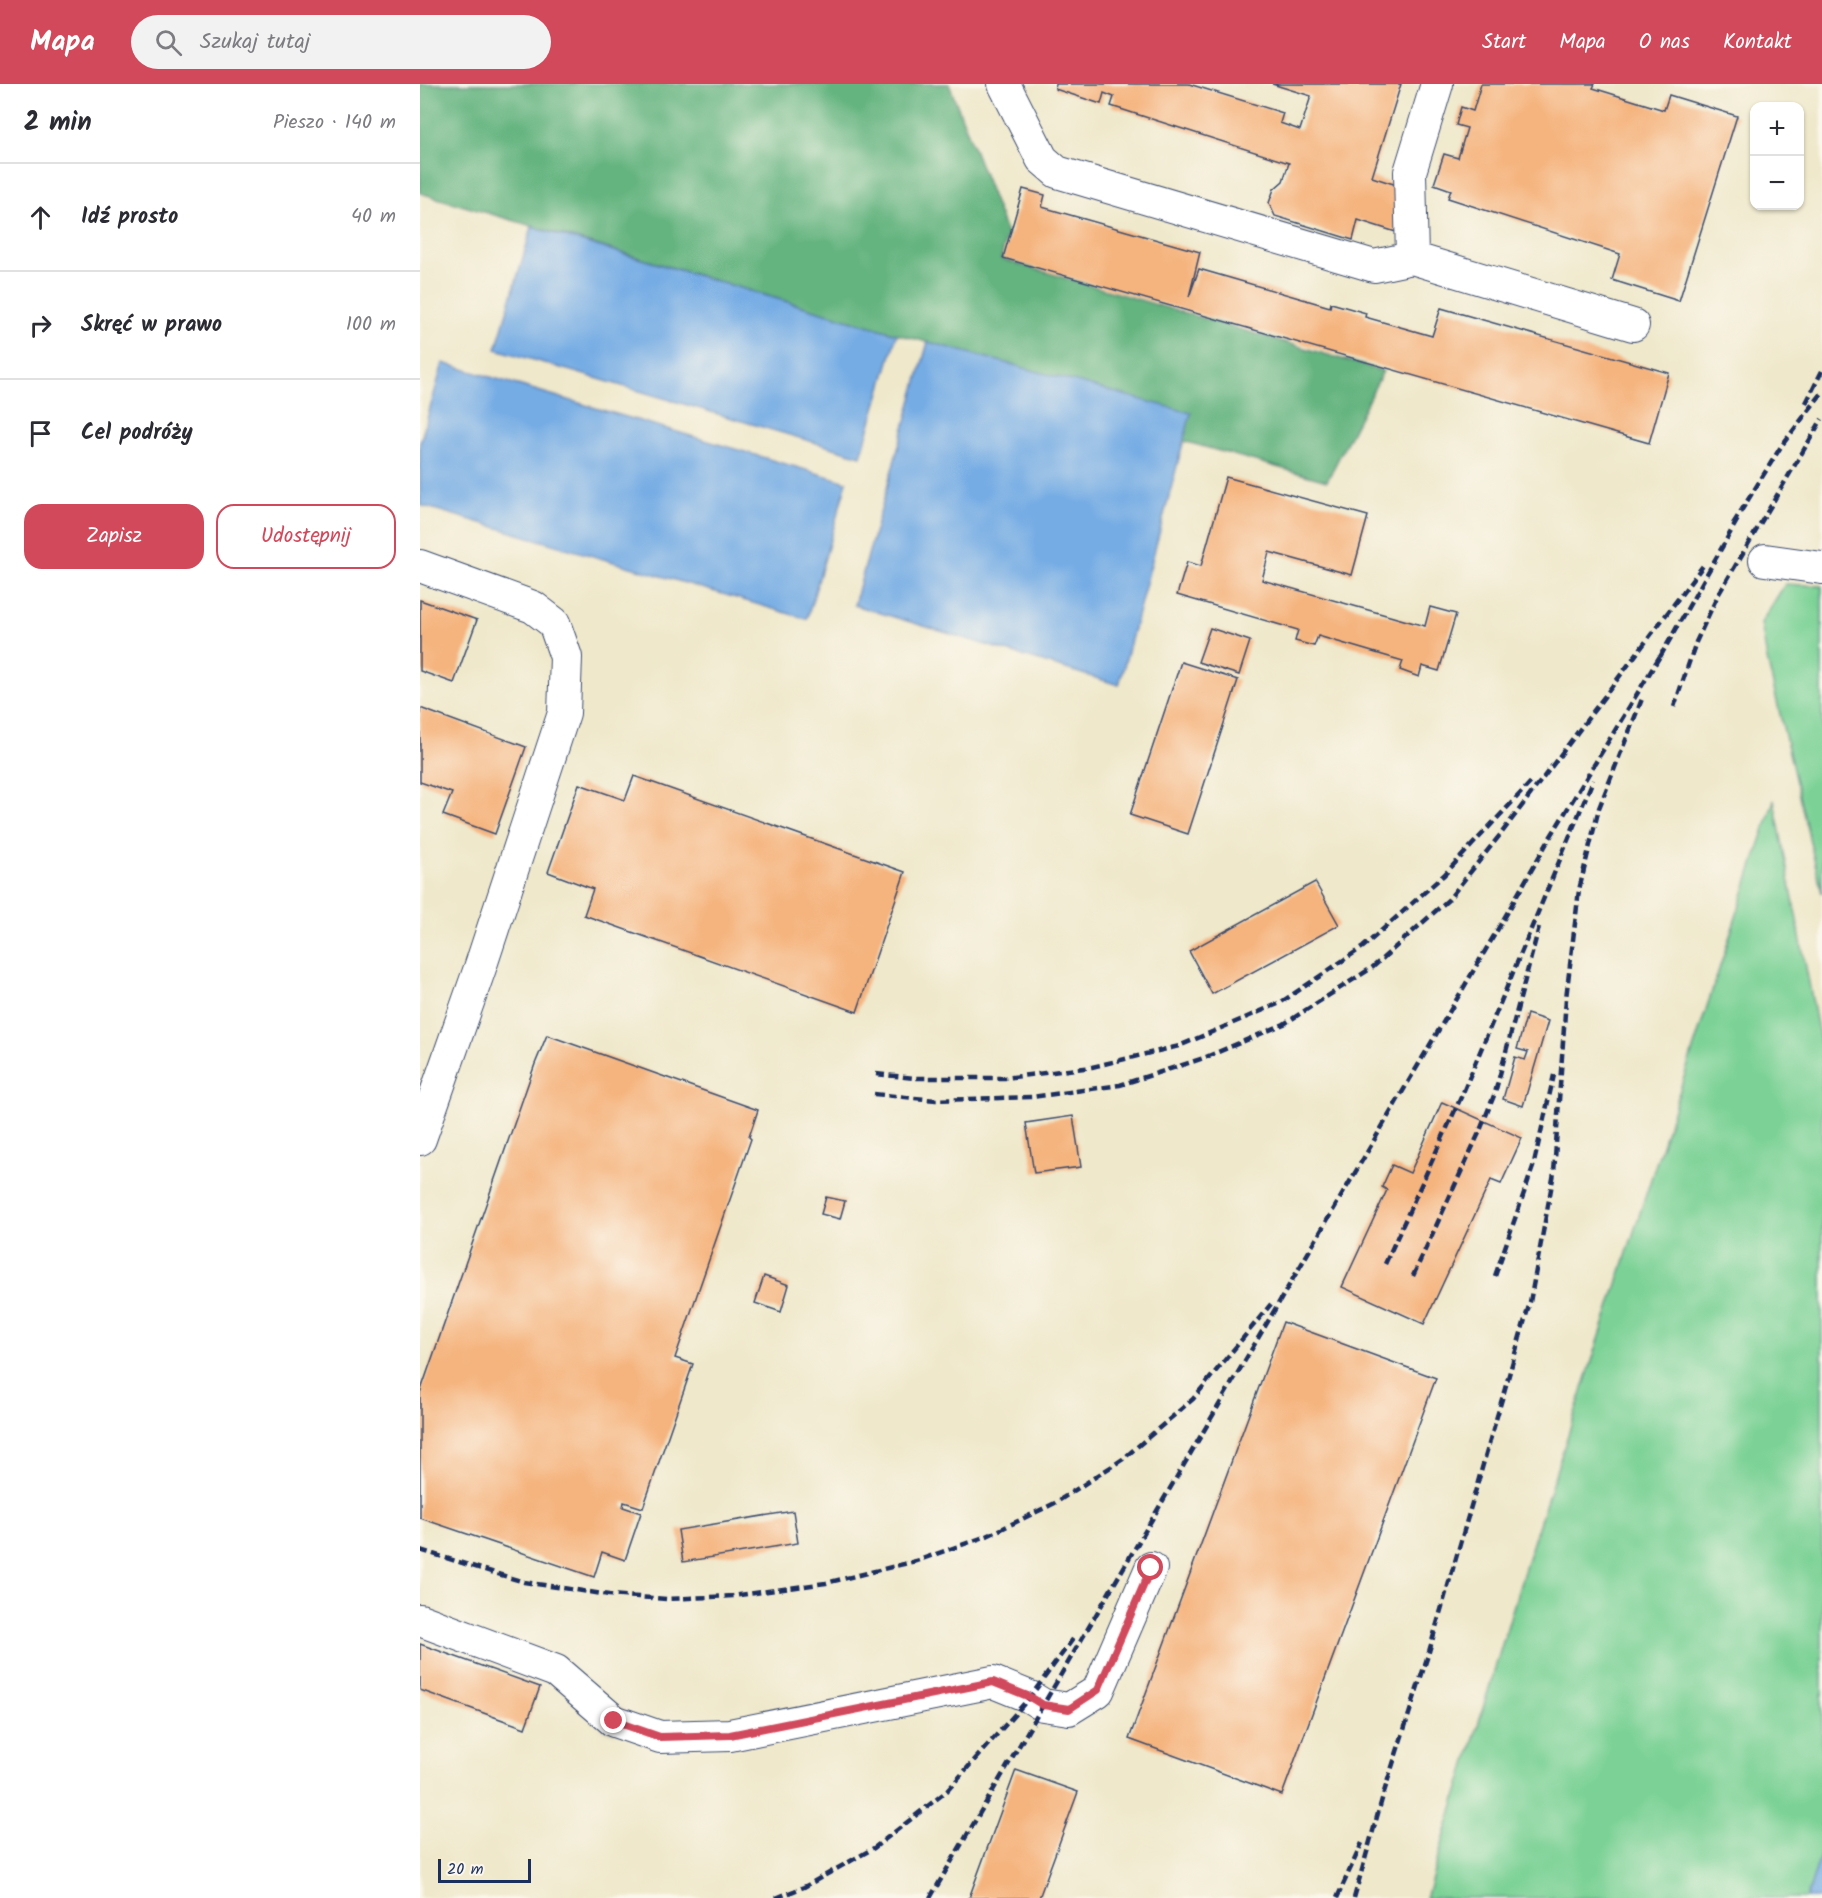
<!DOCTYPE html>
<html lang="pl">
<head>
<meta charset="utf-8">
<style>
	body { margin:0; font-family:Kalam,sans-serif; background:#f2f2f3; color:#2b2b33 }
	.controls { position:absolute; right:18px; top:18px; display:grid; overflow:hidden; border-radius:12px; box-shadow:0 2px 4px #0004 }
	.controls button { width:54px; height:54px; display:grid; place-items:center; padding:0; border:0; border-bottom:2px solid #e1e1e2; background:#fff; color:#2b2b33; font:30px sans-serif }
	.scale { position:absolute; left:18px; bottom:15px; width:93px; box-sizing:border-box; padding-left:6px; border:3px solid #1b2f5e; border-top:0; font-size:16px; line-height:21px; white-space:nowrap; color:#1b2f5e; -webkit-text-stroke:4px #fbf7ec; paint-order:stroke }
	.stop { position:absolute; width:18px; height:18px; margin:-14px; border:4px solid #d1495b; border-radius:50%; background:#fff }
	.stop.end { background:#d1495b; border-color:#fff; box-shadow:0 2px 6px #0008 }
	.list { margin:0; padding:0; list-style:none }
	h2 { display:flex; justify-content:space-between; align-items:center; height:78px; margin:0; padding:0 24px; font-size:26px }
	h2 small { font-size:20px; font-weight:400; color:#7c7c81 }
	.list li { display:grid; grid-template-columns:39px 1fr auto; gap:18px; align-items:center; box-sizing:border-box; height:108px; padding:0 24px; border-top:2px solid #e1e1e2 }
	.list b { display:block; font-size:22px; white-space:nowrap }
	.list em { font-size:20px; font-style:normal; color:#7c7c81 }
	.actions { display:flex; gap:12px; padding:18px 24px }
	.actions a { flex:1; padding:14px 0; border:2px solid #d1495b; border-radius:18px; text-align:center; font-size:21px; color:#d1495b }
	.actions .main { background:#d1495b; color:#fff }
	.icon { flex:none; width:33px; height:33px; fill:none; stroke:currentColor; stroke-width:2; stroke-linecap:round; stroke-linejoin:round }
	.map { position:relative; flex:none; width:1402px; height:1814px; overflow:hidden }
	header { display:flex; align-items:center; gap:36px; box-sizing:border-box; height:84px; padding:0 30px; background:#d1495b; color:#fff }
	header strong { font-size:28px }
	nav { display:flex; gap:33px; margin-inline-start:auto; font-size:21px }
	.search { width:420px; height:54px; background:#f2f2f3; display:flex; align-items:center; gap:15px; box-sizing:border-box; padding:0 21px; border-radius:33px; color:#7c7c81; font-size:22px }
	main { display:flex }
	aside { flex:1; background:#fff }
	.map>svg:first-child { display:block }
</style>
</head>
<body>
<header>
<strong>Mapa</strong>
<div class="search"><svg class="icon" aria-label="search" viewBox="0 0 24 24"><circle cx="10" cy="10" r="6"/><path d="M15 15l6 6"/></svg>Szukaj tutaj</div>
<nav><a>Start</a><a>Mapa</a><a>O nas</a><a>Kontakt</a></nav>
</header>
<main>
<aside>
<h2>2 min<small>Pieszo · 140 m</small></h2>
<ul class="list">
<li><svg class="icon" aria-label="ahead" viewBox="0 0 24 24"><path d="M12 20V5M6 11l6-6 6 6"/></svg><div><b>Idź prosto</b></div><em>40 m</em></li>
<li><svg class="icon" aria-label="right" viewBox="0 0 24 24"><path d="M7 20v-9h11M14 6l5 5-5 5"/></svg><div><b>Skręć w prawo</b></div><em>100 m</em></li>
<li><svg class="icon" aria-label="arrive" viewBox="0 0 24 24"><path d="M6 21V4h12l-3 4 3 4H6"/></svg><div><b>Cel podróży</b></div></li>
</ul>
<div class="actions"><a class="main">Zapisz</a><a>Udostępnij</a></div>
</aside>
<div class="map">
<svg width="1402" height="1814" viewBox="0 0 1402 1814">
	<rect width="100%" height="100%" fill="#fbf7ec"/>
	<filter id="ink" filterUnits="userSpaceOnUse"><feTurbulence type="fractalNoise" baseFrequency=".0167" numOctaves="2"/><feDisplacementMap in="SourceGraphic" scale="12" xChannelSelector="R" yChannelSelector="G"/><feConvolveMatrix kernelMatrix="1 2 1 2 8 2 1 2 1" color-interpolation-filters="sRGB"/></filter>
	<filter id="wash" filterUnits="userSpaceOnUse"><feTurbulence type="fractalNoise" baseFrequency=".008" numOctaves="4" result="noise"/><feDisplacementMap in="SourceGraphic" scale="24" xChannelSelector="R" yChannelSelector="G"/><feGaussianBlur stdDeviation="1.35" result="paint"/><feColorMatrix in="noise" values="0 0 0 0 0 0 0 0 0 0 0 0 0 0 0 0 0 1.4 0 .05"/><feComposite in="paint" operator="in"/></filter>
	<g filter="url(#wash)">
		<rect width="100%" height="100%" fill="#efe8cb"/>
		<g fill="#7bd296" stroke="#4b807a" stroke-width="1.5">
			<polygon points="1365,500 1402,502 1402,809 1347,575 1341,539"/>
			<polygon points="1354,716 1402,967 1402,1766 1387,1814 1006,1814 1108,1474"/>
		</g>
		<polygon fill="#64b47f" stroke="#40726e" stroke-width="1.5" points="0,0 529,0 587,150 581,175 963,287 907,397 763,357 770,329 477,250 0,109"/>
		<g fill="#75ace4" stroke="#486ea1" stroke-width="1.5">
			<polygon points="112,143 477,250 441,372 76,265"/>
			<polygon points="508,258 771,329 699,601 434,521"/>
			<polygon points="23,279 427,398 387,535 0,421 0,359"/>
			<polygon points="1402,1766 1402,1814 1387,1814"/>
		</g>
		<g id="blocks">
			<g fill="#f5b47e">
				<polygon points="636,0 769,0 863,29 860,39 880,46 891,12 852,0 981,0 952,93 989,105 976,148 938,136 933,156 855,132 849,119 854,105 863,97 869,79 691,22 694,13 684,9 681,20 635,5"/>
				<polygon points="1061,0 1175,0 1173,4 1244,26 1249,11 1317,32 1259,217 1192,196 1200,170 1028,114 1031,106 1014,100 1024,70 1038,74 1047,44 1036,41 1041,23 1053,27"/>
				<polygon points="603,105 625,111 622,123 780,168 769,213 779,185 910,223 911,219 946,229 945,233 1012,252 1021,224 1249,289 1229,359 583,174"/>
				<polygon points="806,393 948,432 932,491 849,468 842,496 1005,542 1010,523 1036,530 1019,587 1002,582 999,593 980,586 983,577 898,552 894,562 875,557 878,546 757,511 767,478 781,482"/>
				<polygon points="0,516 57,536 34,599 0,587"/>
				<polygon points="790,544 830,557 819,591 778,578"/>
				<polygon points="761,578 818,596 768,750 710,731"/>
				<polygon points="0,624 106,663 75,750 23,731 32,709 0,698"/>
				<polygon points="214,692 485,788 437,928 164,831 173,805 128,788 159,700 205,716"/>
				<polygon points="895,798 919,841 792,910 769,867"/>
				<polygon points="1107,930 1128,937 1103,1022 1083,1015 1095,973 1105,976 1108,968 1097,965"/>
				<polygon points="127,951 338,1026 329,1053 331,1055 255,1274 273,1280 223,1424 204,1418 203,1423 221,1429 205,1476 182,1468 174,1493 0,1434 0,1309 115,980"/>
				<polygon points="1022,1018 1102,1054 1081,1100 1071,1096 1004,1240 922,1203 967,1106 962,1103 972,1081 990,1089"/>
				<polygon points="653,1032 661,1083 614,1089 606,1039"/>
				<polygon points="406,1113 425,1117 420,1135 401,1130"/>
				<polygon points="344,1192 369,1201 361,1228 335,1219"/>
				<polygon points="863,1238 1016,1294 862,1711 709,1655"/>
				<polygon points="373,1427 378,1459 263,1478 258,1446"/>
				<polygon points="0,1560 120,1603 105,1644 0,1606"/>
				<polygon points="596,1686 658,1708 619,1814 549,1814"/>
			</g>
		</g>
	</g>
	<g filter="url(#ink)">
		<use href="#blocks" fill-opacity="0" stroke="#3b4b6e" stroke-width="1.5"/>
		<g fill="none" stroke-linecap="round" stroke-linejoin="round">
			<g stroke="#3b4b6e" stroke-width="34">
				<g id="minor">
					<polyline points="584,0 622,75 637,88 954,182 992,174 1213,241"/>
					<polyline points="992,174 990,88 1017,0"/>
					<polyline points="1345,476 1402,484"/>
					<polyline points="0,482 113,523 134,539 146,573 144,629 60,884 0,1055"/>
					<polyline points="0,1536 136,1587 194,1637 240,1653 310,1651 573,1598 610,1613 623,1621 649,1625 678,1607 731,1484"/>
				</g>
			</g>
			<use href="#minor" stroke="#fff" stroke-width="32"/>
			<g stroke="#1b2f5e" stroke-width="4.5" stroke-dasharray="9 4.5" stroke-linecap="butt">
				<polyline points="1386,319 1402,287"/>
				<polyline points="1313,440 1362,361 1402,309"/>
				<polyline points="1240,573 1318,435"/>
				<polyline points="1254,623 1276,558 1297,513 1402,335"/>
				<polyline points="456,990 494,994 585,994 672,983 759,962 860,919 943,863 1024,791 1111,698"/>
				<polyline points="454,1010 516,1016 612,1013 700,1001 784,974 864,940 953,883 1028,816 1080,751 1285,479"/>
				<polyline points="965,1180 1042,1011 1173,696"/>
				<polyline points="993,1192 1059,1049 1075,1009 1119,843"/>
				<polyline points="1075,1192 1113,1083 1134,991"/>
				<polyline points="0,1466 104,1498 189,1511 247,1515 313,1512 406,1499 496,1477 567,1452 635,1419 703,1375 773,1315 851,1220"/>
				<polyline points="356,1814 384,1803 454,1764 527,1707 610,1613 653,1555"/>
				<polyline points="510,1814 1082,838 1128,757 1243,567"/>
				<polyline points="917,1814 942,1759"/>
				<polyline points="934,1814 964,1708 1008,1571 1110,1218 1134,1089 1146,914 1159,806 1179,724 1222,615"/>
			</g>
		</g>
	</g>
	<g fill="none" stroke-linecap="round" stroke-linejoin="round" filter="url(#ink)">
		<polyline stroke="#d1495b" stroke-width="8" points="194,1637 240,1653 310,1651 573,1598 610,1613 623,1621 649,1625 678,1606 731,1484"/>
	</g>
</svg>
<div class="controls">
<button>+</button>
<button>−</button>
</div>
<div class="scale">20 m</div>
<div class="stop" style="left:731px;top:1484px"></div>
<div class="stop end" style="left:194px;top:1637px"></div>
</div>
</main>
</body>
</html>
